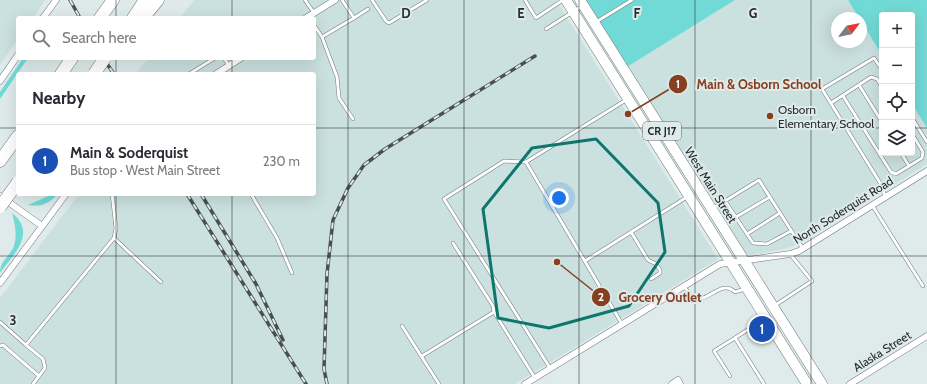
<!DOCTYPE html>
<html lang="en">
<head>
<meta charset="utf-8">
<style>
	body { margin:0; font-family:Cabin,sans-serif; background:#f2f2f3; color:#2b2b33 }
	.controls { position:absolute; right:12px; top:12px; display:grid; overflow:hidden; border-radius:4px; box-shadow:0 4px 16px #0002 }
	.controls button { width:36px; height:36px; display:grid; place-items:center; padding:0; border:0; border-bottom:1px solid #e1e1e2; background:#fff; color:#2b2b33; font:20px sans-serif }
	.compass { position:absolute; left:831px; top:12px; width:36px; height:36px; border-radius:50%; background:#fff; box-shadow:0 4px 16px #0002; rotate:58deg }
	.you { position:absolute; left:559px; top:198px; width:14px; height:14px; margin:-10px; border:3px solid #fff; border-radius:50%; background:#1a73e8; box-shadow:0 0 0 6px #1a73e833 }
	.badge { display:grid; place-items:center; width:26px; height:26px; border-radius:50%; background:#873f21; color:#fff; font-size:13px; font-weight:700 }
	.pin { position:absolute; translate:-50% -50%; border:2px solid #fff; box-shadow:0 1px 4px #0006 }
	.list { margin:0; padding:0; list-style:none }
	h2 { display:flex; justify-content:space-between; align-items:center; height:52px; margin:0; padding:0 16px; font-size:17px }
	h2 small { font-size:13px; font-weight:400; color:#7c7c81 }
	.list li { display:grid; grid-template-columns:26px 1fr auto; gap:12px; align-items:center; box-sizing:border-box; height:72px; padding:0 16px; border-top:1px solid #e1e1e2 }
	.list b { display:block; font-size:15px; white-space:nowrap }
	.list p { margin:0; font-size:13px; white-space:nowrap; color:#7c7c81 }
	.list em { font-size:13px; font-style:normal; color:#7c7c81 }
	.icon { flex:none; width:22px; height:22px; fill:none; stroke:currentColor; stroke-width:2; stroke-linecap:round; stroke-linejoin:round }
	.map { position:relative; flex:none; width:927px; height:384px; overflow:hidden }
	.search { position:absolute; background:#fff; box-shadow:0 4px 16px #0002; left:16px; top:16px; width:300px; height:44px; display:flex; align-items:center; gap:10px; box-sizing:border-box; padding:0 14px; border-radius:4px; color:#7c7c81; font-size:15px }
	.panel { position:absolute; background:#fff; box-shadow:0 4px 16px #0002; left:16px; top:72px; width:300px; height:124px; border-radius:4px }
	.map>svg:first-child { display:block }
</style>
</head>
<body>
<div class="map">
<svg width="927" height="384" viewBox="0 0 927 384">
	<rect width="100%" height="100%" fill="#deebea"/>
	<g fill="#cbe1df">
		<polygon points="0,0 45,0 33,18 18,18 18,39 0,65"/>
		<polygon points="194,0 556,0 718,259 515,384 0,384 0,298 79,194 314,194 314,74 136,74 148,58 314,58 314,18 180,18"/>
		<polygon points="735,0 848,0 859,18 837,18 837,42 861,42 861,21 882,55 882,153 912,153 912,104 927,128 927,164 804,242 785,249 751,255 743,253 627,67"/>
	</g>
	<g fill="#72dad6">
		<polygon points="585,0 735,0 627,67"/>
		<polygon points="848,0 927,0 927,128 912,104 912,15 882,15 882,55 861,21 861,18 859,18"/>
		<polygon points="23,58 28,58 0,99 0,92"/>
		<path d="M53 194H58C48 204 42 207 28 205Z"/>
		<path d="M12 213C37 233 14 254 0 273 0 261 8 258 13 248 18 237 15 224 12 213Z"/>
	</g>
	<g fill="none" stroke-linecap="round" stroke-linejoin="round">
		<g stroke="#6f7b7a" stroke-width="4">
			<g id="service">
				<polyline points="305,0 314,13"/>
				<polyline points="342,0 354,18 368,9"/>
				<polyline points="372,0 386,21 389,23 427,0"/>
				<polyline points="525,0 536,18 563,0"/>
				<polyline points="596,22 632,0"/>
				<polyline points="314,25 322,37 354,18"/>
				<polyline points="546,29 582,6"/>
				<polyline points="322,37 337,77 339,98 353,119"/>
				<polyline points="224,58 229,66"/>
				<polyline points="882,70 874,58 822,89 882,186 885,197"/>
				<polyline points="189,74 215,58"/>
				<polyline points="859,85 882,122"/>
				<polyline points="843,96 891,172 896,174 909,166"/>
				<polyline points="831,103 871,77 877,79 882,87"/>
				<polyline points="912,118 927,142"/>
				<polyline points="901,153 909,166 922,158 923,152 912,134"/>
				<polyline points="526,162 504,161 444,199 550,368"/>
				<polyline points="251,194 277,238 292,273"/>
				<polyline points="872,205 923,286"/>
				<polyline points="713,208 725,201"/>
				<polyline points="736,217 770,197"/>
				<polyline points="791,231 767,244 753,243 725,201 759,180 803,249"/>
				<polyline points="631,232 648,260 656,264 660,270 660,273 651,279"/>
				<polyline points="747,234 780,213"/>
				<polyline points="114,238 161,282"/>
				<polyline points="453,243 493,306 494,312"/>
				<polyline points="585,261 687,197"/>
				<path d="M684 286 690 295 700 299C713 296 723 281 735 292L745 289"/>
				<polyline points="774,306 812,281 790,254"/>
				<polyline points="0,322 26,345 114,238 116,228 112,194"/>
				<polyline points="622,324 526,162 626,100"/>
				<polyline points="402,326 439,384"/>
				<polyline points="26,345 43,359 45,368 33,384"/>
				<polyline points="0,346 3,345 39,376"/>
				<polyline points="422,356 494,312 535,378"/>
				<polyline points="730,376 714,351 735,338"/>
				<polyline points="764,384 735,338 764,319"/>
			</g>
		</g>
		<g stroke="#6f7b7a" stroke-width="7">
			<g id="minor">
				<polyline points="43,18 56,0"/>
				<polyline points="306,18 335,0"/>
				<polyline points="216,74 241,58"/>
				<polyline points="0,81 18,55"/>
				<polyline points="0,196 42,226"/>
				<polyline points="0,283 66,194"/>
				<polyline points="525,384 720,264 790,254 799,251 927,171"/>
				<polyline points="672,384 678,380 680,384"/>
				<polyline points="850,384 927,336"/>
			</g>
		</g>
		<g stroke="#6f7b7a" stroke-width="11">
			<g id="primary">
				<polyline points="566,0 807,384"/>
				<polyline points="580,0 822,384"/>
			</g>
		</g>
		<g stroke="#6f7b7a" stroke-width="13">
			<g id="motorway">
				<polyline points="100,18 113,0"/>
				<polyline points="133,18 145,0"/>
				<polyline points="143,18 158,0"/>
				<polyline points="61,74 72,58"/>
				<polyline points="0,161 18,136"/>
			</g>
		</g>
		<use href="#service" stroke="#fff" stroke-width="3"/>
		<use href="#minor" stroke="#fff" stroke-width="6"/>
		<use href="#primary" stroke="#fff" stroke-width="10"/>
		<use href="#motorway" stroke="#fff" stroke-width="12"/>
		<g stroke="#4a4f4f" stroke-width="3.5">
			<g id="rail">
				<polyline points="70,0 80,18"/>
				<polyline points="103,58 114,74"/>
				<polyline points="187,194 306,384"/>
				<polyline points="201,194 256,284 283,340"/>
				<polyline points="327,384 324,369 327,274 333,220 348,188 364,165 385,149 535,56"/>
			</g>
		</g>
		<use href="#rail" stroke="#deebea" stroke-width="2" stroke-dasharray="6" stroke-linecap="butt"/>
		<g stroke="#6f7b7a" stroke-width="13" stroke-linecap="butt">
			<g id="motorway-bridge">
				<polyline points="94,74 105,58"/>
				<polyline points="0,207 18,182"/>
			</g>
		</g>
		<use href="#motorway-bridge" stroke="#fff" stroke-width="12"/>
	</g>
	<path fill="none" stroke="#0f766e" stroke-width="3" stroke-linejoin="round" d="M596 139 658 203 665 252 629 306 549 328 498 318 483 209 532 148Z"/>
	<path fill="none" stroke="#282c2c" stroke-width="1" stroke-opacity="0.55" d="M116 0V18M232 0V18M348 0V384M464 0V384M579 0V384M695 0V384M811 0V384M116 58V74M232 58V74M0 128H18M314 128H882M912 128H927M116 194V384M232 194V384M0 256H927"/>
	<circle fill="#873f21" stroke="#deebea" stroke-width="1.5" cx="770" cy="116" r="4"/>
	<g text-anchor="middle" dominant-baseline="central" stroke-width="4" stroke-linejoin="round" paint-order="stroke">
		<rect fill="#deebea" stroke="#5f6565" stroke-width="1" x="643" y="122" width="38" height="18" rx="3"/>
		<g font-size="11" font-weight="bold" fill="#282c2c">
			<text x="662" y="131">CR J17</text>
		</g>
		<g font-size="12" fill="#282c2c" stroke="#deebea" text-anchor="start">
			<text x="778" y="109">Osborn<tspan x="778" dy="14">Elementary School</tspan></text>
		</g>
		<g font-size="12" fill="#282c2c" stroke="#deebea">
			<text transform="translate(711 185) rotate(58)">West Main Street</text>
			<text transform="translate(843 210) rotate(-32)">North Soderquist Road</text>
			<text transform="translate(882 351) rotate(-32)">Alaska Street</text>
		</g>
	</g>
	<g font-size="13" text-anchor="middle" font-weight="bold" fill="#282c2c" stroke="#deebea" stroke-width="4" stroke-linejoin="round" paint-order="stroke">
		<text x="406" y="18">D</text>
		<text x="521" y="18">E</text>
		<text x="637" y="18">F</text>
		<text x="753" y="18">G</text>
		<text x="13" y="325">3</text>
	</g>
	<path fill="none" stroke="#873f21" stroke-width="1.5" d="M628 114L678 84M557 262L601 297"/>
	<g fill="#873f21" stroke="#deebea" stroke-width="1.5">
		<circle cx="628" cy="114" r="4"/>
		<circle cx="557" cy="262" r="4"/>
		<circle cx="678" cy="84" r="10"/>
		<circle cx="601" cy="297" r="10"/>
	</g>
	<g font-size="12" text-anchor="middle" font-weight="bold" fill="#fff">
		<text x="678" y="88">1</text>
		<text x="601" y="301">2</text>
	</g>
	<g font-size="13" text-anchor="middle" font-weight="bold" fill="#873f21" stroke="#deebea" stroke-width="4" stroke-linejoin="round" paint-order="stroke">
		<text x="759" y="89">Main &amp; Osborn School</text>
		<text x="660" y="302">Grocery Outlet</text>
	</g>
</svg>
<div class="controls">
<button>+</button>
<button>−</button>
<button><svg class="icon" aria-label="locate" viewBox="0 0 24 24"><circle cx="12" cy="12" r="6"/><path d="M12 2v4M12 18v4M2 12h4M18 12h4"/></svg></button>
<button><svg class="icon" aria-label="layers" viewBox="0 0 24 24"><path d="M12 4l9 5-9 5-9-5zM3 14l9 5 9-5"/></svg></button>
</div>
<svg class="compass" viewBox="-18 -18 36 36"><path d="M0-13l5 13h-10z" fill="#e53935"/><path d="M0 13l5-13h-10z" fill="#7c7c81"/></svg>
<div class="you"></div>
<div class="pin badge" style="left:762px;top:329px;background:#1a4fb4">1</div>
<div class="search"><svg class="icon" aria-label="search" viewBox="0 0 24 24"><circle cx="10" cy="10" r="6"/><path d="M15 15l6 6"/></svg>Search here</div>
<section class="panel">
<h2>Nearby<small></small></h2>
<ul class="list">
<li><span class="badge" style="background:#1a4fb4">1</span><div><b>Main &amp; Soderquist</b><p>Bus stop · West Main Street</p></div><em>230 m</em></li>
</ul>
</section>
</div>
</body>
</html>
